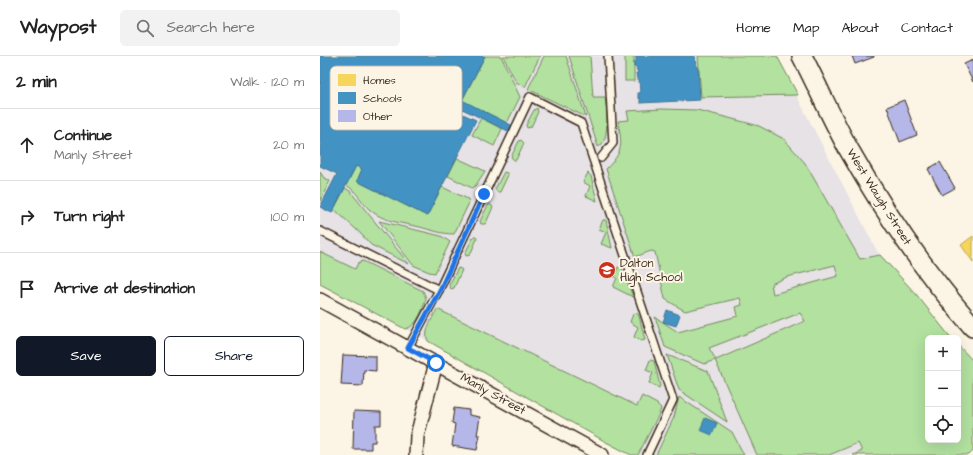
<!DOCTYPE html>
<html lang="en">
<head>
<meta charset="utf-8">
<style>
	body { margin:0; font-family:"Architects Daughter",sans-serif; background:#f2f2f2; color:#222 }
	.controls { position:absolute; right:12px; bottom:12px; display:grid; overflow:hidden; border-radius:6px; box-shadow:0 4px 16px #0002 }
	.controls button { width:36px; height:36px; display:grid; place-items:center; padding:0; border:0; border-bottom:1px solid #e0e0e0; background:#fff; color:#222; font:20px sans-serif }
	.stop { position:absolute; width:12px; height:12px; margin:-9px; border:3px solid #1a73e8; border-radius:50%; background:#fff }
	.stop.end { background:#1a73e8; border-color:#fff; box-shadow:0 1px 4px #0008 }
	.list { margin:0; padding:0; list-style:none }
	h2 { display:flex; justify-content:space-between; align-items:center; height:52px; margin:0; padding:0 16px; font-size:17px }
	h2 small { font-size:13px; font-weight:400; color:#767676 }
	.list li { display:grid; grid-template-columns:26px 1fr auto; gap:12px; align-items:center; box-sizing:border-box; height:72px; padding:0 16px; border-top:1px solid #e0e0e0 }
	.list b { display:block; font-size:15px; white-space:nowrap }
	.list p { margin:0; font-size:13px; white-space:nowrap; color:#767676 }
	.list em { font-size:13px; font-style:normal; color:#767676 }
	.actions { display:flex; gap:8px; padding:12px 16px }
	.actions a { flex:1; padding:9px 0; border:1px solid #111827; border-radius:6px; text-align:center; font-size:14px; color:#111827 }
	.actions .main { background:#111827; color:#fff }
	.icon { flex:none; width:22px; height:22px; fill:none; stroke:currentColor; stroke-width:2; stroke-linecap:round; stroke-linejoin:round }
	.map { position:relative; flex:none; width:653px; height:399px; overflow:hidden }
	header { display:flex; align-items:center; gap:24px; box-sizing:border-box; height:56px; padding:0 20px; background:#fff; border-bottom:1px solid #e0e0e0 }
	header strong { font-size:19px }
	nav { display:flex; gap:22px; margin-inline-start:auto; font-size:14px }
	.search { width:280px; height:36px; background:#f2f2f2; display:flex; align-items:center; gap:10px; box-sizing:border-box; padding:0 14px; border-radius:6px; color:#767676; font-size:15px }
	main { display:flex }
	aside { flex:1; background:#fff }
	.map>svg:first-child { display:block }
</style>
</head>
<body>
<header>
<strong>Waypost</strong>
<div class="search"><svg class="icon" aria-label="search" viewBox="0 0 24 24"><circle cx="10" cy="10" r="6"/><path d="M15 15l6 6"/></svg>Search here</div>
<nav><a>Home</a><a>Map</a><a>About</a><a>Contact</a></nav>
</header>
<main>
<aside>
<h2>2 min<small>Walk · 120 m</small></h2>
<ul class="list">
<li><svg class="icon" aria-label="ahead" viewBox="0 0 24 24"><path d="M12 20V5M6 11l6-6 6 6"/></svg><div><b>Continue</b><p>Manly Street</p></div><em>20 m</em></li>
<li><svg class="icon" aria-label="right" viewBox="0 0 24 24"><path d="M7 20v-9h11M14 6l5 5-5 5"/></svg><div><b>Turn right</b></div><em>100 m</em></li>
<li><svg class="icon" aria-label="arrive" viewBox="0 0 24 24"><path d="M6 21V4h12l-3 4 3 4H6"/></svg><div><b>Arrive at destination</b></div></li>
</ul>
<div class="actions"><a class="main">Save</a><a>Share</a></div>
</aside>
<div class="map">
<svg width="653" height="399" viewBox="0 0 653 399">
	<rect width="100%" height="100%" fill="#fcf5e5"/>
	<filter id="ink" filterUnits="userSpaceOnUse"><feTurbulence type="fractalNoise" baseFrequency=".025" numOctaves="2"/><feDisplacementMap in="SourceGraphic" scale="8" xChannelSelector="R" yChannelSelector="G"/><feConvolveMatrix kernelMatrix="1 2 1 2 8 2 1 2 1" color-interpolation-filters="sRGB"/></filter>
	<g filter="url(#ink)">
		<polygon fill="#e6e2e6" points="0,0 456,0 557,195 596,238 631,282 608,282 608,384 638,384 638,289 653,305 653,395 649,399 311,399 286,386 108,285 0,228"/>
		<g fill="#b2e1a0" stroke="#76865f" fill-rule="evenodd">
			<polygon points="165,0 181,0 200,41 187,67 142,45"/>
			<polygon points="183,0 220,0 205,31 196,26"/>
			<polygon points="224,0 246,0 266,61 208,33"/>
			<path d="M249 0H270L273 41H285C286 52 291 86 278 91Z"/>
			<rect x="305" y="0" width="9" height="25"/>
			<polygon points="378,0 457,0 478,39 381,41"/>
			<polygon points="217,52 218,56 211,71 207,72 206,69 214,54"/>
			<path d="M342 53 377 54 409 62 439 70 464 83 485 107 540 203 560 199 596 238 631 282H608V384H638V289L653 305V395L649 399H533L542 395 538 387 509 399H437L395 304 384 308 345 291 335 261 358 276 418 260 416 251 422 249 420 242 365 255 345 243 335 196 331 195 315 201 286 113C304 95 302 89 298 65L309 64 307 55ZM515 209 518 220 453 238 451 228 467 221ZM480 257 485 265 396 304 389 292Z"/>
			<polygon points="161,62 182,73 174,90 152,79"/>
			<polygon points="201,84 204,87 196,104 194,104 191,101 199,85"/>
			<polygon points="137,102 165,115 156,129 152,132 128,120"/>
			<path d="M36 110 42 113 37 125 107 160 122 131 148 143 149 147 134 178C122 178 111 174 100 171 83 167 64 166 50 154 41 146 37 135 26 129Z"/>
			<polygon points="0,116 4,122 10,125 0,145"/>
			<polygon points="184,116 187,117 188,119 180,136 177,136 175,133"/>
			<polygon points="268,117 271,120 277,145 266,140 270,130 263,126"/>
			<polygon points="25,132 30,135 89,208 51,189 40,177 14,153"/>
			<polygon points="170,148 173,151 166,167 165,168 161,168 160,165 168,149"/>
			<polygon points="283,164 286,164 292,192 281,188 286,176 279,173"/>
			<polygon points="59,165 121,180 130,186 115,217 109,216 93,209"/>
			<polygon points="154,180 156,180 157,183 150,199 146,200 145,197"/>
			<path d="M0 196 35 213 38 207 43 205 103 235 106 242C103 253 97 271 85 273L0 228Z"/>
			<polygon points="298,211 302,212 313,241 293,231 297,222 294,220"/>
			<polygon points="138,212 141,213 142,214 134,232 131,233 129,229"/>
			<path d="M117 253 317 350 322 340 337 348 341 352 340 356 318 399H311L286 386 108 285C103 275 113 262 117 253Z"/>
			<polygon points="317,257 319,260 325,284 321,285 314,281 318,271 310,266 313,258"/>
			<polygon points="347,299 388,315 407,366 359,334"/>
			<polygon points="330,304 334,305 340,330 339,332 329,327 333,317 326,314"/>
			<polygon points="359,341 412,376 424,399 336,399 354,361"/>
		</g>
		<polygon fill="#f6d55c" stroke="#bea249" points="653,180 653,206 641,189"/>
		<g fill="#4393c3" stroke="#417492">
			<polygon points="0,0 165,0 142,44 193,70 190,76 136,50 134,54 156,64 107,160 37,125 42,113 36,110 12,157 0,151 17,118 0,110"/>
			<polygon points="316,0 375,0 376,11 378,11 380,44 320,47 320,42 318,42 318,37 320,37 319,23 317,23 316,17 318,17 318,15 317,15 316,11 314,11 314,6 316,6"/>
			<polygon points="347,254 360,259 356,270 343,266"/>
			<polygon points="385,362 397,367 392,379 380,374"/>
		</g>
		<g fill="#b4b7e8" stroke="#3b2a1e">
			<polygon points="532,0 554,0 554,1 535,8"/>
			<polygon points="653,4 653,26 644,8"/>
			<polygon points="584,44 597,79 580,86 567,51"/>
			<polygon points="620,106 635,132 622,139 608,113"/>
			<polygon points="23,299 56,300 56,315 44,314 43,330 21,329"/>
			<polygon points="134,352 149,354 149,359 160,361 157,379 160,379 157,394 132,390 135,368 132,367"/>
			<polygon points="34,355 61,356 61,369 55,369 55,386 51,386 51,393 33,393"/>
		</g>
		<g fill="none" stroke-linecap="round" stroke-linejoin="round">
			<g stroke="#3b2a1e" stroke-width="10">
				<g id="lane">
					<polyline points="281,102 293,87 288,0"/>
					<polyline points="0,175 119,234 88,292"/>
					<polyline points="119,234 210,41 261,67 353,344 327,399"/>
				</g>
			</g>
			<g stroke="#3b2a1e" stroke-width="16">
				<g id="street">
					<polyline points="0,244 282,399"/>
					<polyline points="96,399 97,380 116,307"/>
				</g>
			</g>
			<g stroke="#3b2a1e" stroke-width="22">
				<path id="secondary" d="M482 0C498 31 512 63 528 92 564 156 605 216 653 271"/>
			</g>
			<use href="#lane" stroke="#fcf5e5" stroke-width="7"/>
			<use href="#street" stroke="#fcf5e5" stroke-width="13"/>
			<use href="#secondary" stroke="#fcf5e5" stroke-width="19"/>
		</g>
	</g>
	<g fill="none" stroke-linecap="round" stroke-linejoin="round" filter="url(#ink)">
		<polyline stroke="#1a73e8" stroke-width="5" points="116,307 88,292 120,234 164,138"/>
	</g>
	<defs>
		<g id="school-disc" transform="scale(0.9)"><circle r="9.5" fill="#c8321e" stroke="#fcf5e5"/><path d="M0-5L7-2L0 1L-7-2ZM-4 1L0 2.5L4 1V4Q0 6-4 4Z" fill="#fff"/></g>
	</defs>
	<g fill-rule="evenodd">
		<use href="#school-disc" x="287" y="214"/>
	</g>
	<g text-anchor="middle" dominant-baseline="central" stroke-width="4" stroke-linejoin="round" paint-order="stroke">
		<g font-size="12" fill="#3b2a1e" stroke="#fcf5e5">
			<text transform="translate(559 141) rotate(58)">West Waugh Street</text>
			<text transform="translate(173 338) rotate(29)">Manly Street</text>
		</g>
		<g font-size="12" fill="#3b2a1e" stroke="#fcf5e5" text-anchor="start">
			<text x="300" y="207">Dalton<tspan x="300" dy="14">High School</tspan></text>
		</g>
	</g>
	<rect x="10" y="10" width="132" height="64" rx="6" fill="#fcf5e5" stroke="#c2b8a9" stroke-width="1"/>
	<rect x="18" y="18" width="18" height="12" fill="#f6d55c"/>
	<rect x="18" y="36" width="18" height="12" fill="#4393c3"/>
	<rect x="18" y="54" width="18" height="12" fill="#b4b7e8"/>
	<g font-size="11" fill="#3b2a1e">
		<text x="43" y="28">Homes</text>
		<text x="43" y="46">Schools</text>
		<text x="43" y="64">Other</text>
	</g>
</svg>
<div class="controls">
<button>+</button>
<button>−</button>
<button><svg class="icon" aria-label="locate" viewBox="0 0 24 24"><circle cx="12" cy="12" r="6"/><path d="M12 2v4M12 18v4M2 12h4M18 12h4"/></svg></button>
</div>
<div class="stop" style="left:116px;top:307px"></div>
<div class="stop end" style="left:164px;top:138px"></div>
</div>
</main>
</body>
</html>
